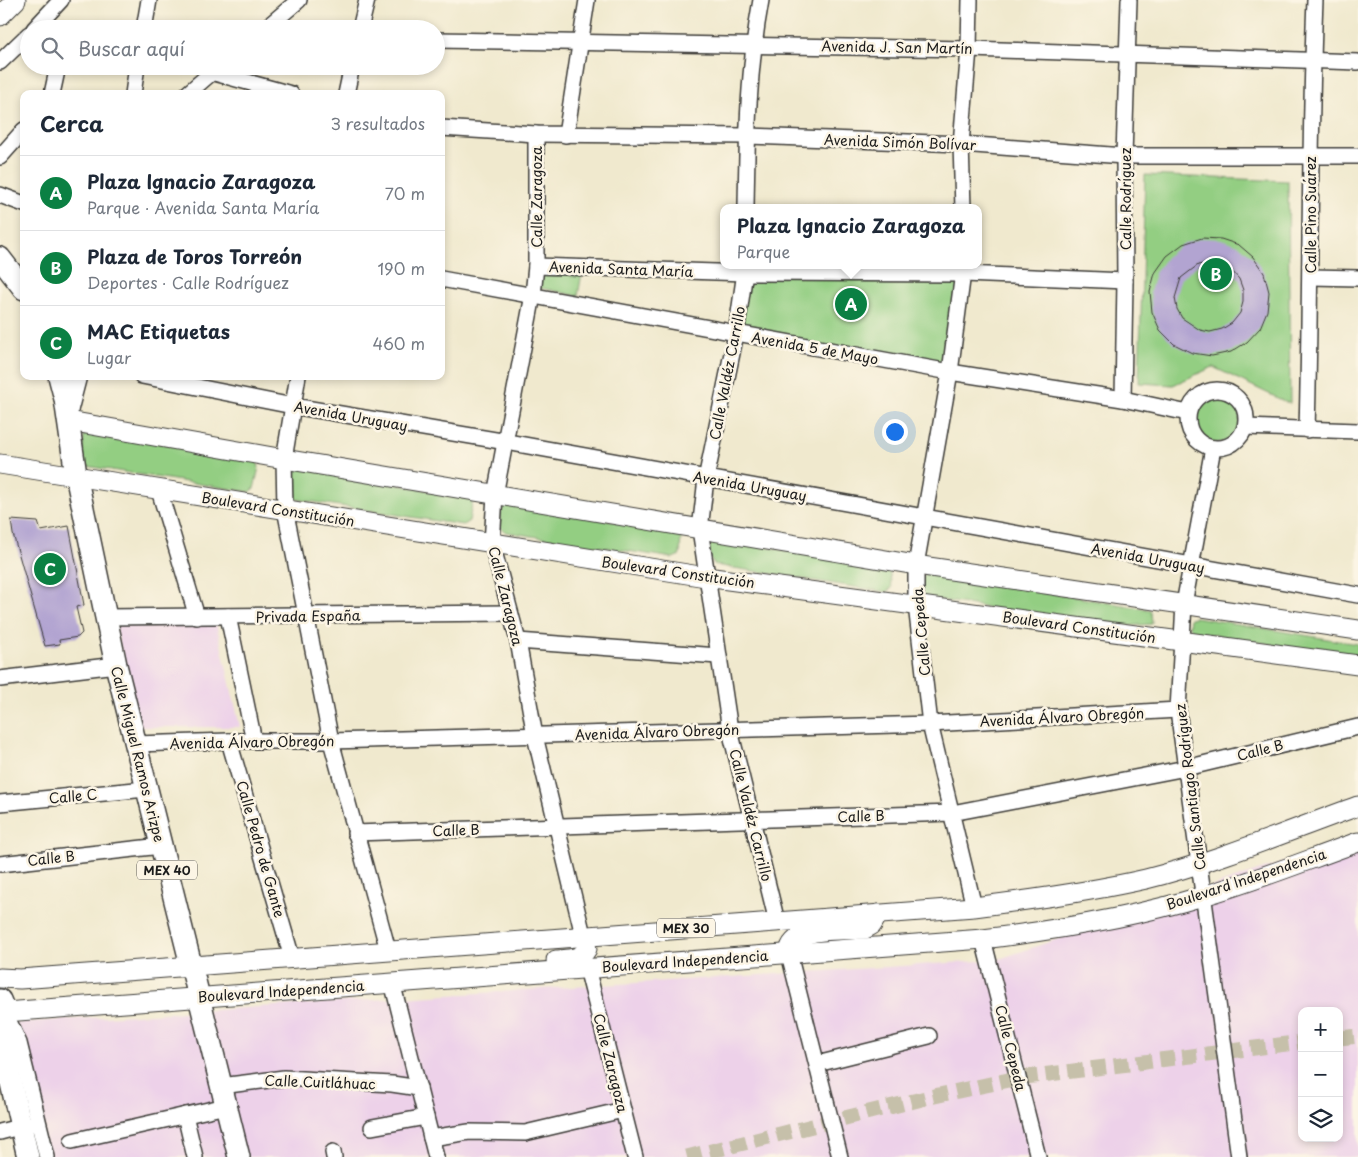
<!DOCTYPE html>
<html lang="es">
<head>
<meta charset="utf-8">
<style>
	body { margin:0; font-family:"Playpen Sans",sans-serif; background:#f2f2f3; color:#1f2937 }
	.controls { position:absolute; right:15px; bottom:15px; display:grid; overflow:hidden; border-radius:10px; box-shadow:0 2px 8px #0003 }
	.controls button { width:45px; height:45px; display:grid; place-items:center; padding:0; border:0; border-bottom:1px solid #e0e1e3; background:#fff; color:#1f2937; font:25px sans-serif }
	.you { position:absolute; left:894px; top:431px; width:18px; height:18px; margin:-12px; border:4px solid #fff; border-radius:50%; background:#1a73e8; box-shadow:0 0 0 8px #1a73e833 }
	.badge { display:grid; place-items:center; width:32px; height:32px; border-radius:50%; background:#0b8043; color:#fff; font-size:16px; font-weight:700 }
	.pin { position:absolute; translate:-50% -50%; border:2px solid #fff; box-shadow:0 1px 5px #0006 }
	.popup { position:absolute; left:720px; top:204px; width:262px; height:65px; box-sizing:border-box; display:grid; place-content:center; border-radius:10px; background:#fff; filter:drop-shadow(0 1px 4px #0005); font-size:16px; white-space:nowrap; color:#747a83 }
	.popup b { font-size:19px; color:#1f2937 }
	.popup::after { content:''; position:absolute; left:50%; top:100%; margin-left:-10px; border:10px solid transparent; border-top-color:#fff }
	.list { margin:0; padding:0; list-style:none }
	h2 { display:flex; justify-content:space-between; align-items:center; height:65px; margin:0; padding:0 20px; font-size:21px }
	h2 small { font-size:16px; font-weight:400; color:#747a83 }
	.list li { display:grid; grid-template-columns:32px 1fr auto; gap:15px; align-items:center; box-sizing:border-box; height:75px; padding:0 20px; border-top:1px solid #e0e1e3 }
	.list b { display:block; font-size:19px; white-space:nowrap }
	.list p { margin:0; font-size:16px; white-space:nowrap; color:#747a83 }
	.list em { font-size:16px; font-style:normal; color:#747a83 }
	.icon { flex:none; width:28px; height:28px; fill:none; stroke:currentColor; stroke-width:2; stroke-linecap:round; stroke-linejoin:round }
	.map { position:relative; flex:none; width:1358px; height:1157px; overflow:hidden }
	.search { position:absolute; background:#fff; box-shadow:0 2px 8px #0003; left:20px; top:20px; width:425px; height:55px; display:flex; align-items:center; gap:12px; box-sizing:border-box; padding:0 18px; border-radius:28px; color:#747a83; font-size:19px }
	.panel { position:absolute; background:#fff; box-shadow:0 2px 8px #0003; left:20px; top:90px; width:425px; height:290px; border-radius:10px }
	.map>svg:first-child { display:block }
</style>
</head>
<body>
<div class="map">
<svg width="1358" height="1157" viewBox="0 0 1358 1157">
	<rect width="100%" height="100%" fill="#fcf5e5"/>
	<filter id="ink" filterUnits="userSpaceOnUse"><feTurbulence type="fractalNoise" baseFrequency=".02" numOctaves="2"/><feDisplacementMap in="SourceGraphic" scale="10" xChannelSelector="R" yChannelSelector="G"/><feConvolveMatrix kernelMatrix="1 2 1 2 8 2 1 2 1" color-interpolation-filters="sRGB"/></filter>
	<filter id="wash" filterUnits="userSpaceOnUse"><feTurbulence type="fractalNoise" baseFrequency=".0096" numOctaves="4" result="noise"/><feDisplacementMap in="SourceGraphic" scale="20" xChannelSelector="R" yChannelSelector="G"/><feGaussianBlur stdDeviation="1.12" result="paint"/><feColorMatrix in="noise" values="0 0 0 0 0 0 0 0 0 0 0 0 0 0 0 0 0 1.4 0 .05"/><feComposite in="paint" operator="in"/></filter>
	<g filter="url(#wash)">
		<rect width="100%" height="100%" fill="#f0e9ce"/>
		<g fill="#edd1e9" fill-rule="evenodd">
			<polygon points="115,623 216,623 240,727 138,727"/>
			<path d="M1358 837V1157H45L10 1023 996 960ZM1302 1011H1339V1138H1302Z"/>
		</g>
		<g fill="#93ce82" stroke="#58754f">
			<polygon points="1145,175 1288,181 1290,404 1213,367 1173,385 1139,383"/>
			<polygon points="539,272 582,273 578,296 536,287"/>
			<polygon points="747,274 964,274 950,371 737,333"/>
			<circle cx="1216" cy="419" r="24"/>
			<polygon points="89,431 256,459 259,467 254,489 250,492 86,466 82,462 84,434"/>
			<polygon points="298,466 473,499 469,521 463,525 295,499 288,493 291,470"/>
			<polygon points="509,501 681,534 680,555 673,558 506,532 499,527 502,505"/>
			<polygon points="709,538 889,567 892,588 886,592 715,565 710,558"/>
			<polygon points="927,572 1146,609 1151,611 1152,624 1115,627 927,598 922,593 922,578"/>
			<polygon points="1195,617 1358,644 1358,659 1193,631 1189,627 1190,618"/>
		</g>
		<g id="blocks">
			<g fill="#b2a4d1" fill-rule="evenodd">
				<path d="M1202 238 1221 239 1239 245 1253 257 1264 273 1269 292 1267 311 1260 328 1247 342 1231 352 1212 356 1192 353 1174 344 1160 330 1152 312 1150 292 1155 273 1167 256 1183 244ZM1208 263 1220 264 1231 270 1239 279 1243 290V302L1240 313 1232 323 1222 329 1210 332 1200 330 1182 318 1177 309 1175 298 1181 278 1198 265Z"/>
				<polygon points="11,520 38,522 41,531 69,526 84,605 76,607 82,633 78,637 59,640 60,644 45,646 13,534"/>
			</g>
		</g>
	</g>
	<g filter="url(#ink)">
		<use href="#blocks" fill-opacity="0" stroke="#3c3b37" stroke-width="1"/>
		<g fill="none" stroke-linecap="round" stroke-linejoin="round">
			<g stroke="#c6c0aa" stroke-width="15" stroke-dasharray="15 8" stroke-linecap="butt">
				<polyline points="1339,1038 1358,1036"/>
				<polyline points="687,1157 930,1097 1018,1078 1302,1042"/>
			</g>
			<g stroke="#3c3b37" stroke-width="18">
				<g id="minor">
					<polyline points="34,29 61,0"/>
					<polyline points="144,29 149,0"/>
					<polyline points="265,29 299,0"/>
					<polyline points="360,29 367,0"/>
					<polyline points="436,40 969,49 1358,62"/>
					<polyline points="0,62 29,34"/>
					<polyline points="211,72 291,94"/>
					<polyline points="52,94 58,66"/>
					<polyline points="133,94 137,66"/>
					<polyline points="187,94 218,67"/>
					<polyline points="346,94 352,66"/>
					<polyline points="441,128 536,134 747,136 961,144 1124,156 1358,156"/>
					<polyline points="536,134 536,266 533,295 495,495 492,544 518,641 535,736 583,935"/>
					<polyline points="566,135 587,0"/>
					<polyline points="0,157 24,130"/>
					<polyline points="0,195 24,204"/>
					<path d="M746 208C747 138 748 69 761 0"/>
					<polyline points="963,208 961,144 969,49 970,0"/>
					<polyline points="746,265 736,334 706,479 700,529 730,730 777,922"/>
					<polyline points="964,265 950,372 916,565 916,605 930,724 974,907"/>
					<polyline points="536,266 746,273 964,274 1125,281"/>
					<polyline points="1311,277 1358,278"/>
					<polyline points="441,279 950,372 1123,399 1188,413"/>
					<polyline points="142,376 293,406 507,442 1358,595"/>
					<polyline points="298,376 284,459 285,509 331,741 388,950"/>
					<circle cx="1217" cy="419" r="29"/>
					<polyline points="1123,399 1125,281 1124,156 1129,0"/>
					<polyline points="69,414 79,376"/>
					<polyline points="1246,427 1358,431"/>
					<path d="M1307 430C1311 286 1309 143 1315 0"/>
					<polyline points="1213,448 1184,604 1178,710 1239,1157"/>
					<polyline points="159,490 197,617"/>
					<polyline points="228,616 254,741"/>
					<polyline points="106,617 510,613"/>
					<polyline points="518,641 718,656"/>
					<polyline points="0,679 116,665"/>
					<polyline points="229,741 292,958"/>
					<polyline points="135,744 229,741 331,741 930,724 1178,710"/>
					<polyline points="0,803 146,789"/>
					<polyline points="355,833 952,813 1186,768 1358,727"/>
					<polyline points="0,864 161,846"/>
					<polyline points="983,939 1038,1157"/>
					<polyline points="789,954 840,1157"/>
					<polyline points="587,968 635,1157"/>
					<polyline points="392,982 436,1157"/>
					<polyline points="6,1015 19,1043 47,1157"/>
					<polyline points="817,1064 929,1036"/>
					<polyline points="221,1086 284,1078 392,1084 419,1088"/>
					<polyline points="185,1115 195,1157"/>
					<polyline points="372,1127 426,1117"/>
					<polyline points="0,1132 30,1124"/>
					<polyline points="431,1138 469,1132 525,1133 623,1110"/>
					<polyline points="72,1141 226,1106"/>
					<polyline points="333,1152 334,1157"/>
				</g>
			</g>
			<g stroke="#3c3b37" stroke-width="21">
				<g id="major">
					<polyline points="0,16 16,0"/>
					<polyline points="69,421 284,459 916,565 1358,630"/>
					<polyline points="0,464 706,577 1358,665"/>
					<path d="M789 954C790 925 845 931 865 929L872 925 878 914"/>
					<path d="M556 960C567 959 581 960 587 949L583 935"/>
					<path d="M0 978 20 979 974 907C1031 900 1089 892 1146 879 1218 861 1288 831 1358 806"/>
					<path d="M5 1012 983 939C1058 930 1131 918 1203 896 1256 881 1307 860 1358 842"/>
				</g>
			</g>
			<g stroke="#3c3b37" stroke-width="24">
				<g id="highway">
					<polyline points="0,258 24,289"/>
					<polyline points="59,376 65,399 76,475 116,665 239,1157"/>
					<polyline points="0,1000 5,1012 2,1044 28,1157"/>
				</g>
			</g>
			<use href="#minor" stroke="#fff" stroke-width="15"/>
			<use href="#major" stroke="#fff" stroke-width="19"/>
			<use href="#highway" stroke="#fff" stroke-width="21"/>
		</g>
	</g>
	<g text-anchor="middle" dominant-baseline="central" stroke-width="5" stroke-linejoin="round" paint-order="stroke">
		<g fill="#fcf5e5" stroke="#5f5d58" stroke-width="1">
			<rect x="137" y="860.5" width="60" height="19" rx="4"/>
			<rect x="657" y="918.5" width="58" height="19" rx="4"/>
		</g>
		<g font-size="12" font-weight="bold" fill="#1c1c1c">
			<text x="167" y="870">MEX 40</text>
			<text x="686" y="928">MEX 30</text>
		</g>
		<g font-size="14" fill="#1c1c1c" stroke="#fcf5e5">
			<text transform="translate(897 47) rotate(1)">Avenida J. San Martín</text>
			<text transform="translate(900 142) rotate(2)">Avenida Simón Bolívar</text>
			<text transform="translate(536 197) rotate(-90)">Calle Zaragoza</text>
			<text transform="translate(1125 199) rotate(-90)">Calle Rodríguez</text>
			<text transform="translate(1310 215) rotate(-90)">Calle Pino Suárez</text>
			<text transform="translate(621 269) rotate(2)">Avenida Santa María</text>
			<text transform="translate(815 348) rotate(10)">Avenida 5 de Mayo</text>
			<text transform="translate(727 373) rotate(-79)">Calle Valdéz Carrillo</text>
			<text transform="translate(351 416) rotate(10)">Avenida Uruguay</text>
			<text transform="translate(750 486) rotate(10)">Avenida Uruguay</text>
			<text transform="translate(278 509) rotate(9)">Boulevard Constitución</text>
			<text transform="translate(1148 558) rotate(10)">Avenida Uruguay</text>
			<text transform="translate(678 572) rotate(8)">Boulevard Constitución</text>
			<text transform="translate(506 596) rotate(76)">Calle Zaragoza</text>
			<text transform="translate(308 616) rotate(-1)">Privada España</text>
			<text transform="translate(1079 627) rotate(8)">Boulevard Constitución</text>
			<text transform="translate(921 632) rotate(-95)">Calle Cepeda</text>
			<text transform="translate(1062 717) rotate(-3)">Avenida Álvaro Obregón</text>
			<text transform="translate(657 732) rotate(-2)">Avenida Álvaro Obregón</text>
			<text transform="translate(252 742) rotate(-1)">Avenida Álvaro Obregón</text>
			<text transform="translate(1260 750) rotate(-14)">Calle B</text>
			<text transform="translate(138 754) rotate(76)">Calle Miguel Ramos Arizpe</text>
			<text transform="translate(1190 787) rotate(-97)">Calle Santiago Rodríguez</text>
			<text transform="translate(73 796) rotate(-5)">Calle C</text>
			<text transform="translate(751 815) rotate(76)">Calle Valdéz Carrillo</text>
			<text transform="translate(861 816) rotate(-2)">Calle B</text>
			<text transform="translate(456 830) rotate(-2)">Calle B</text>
			<text transform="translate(261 849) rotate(74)">Calle Pedro de Gante</text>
			<text transform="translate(51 858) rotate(-6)">Calle B</text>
			<text transform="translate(1246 879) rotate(-18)">Boulevard Independencia</text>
			<text transform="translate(685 961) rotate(-4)">Boulevard Independencia</text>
			<text transform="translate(281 991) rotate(-4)">Boulevard Independencia</text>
			<text transform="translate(1011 1048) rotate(76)">Calle Cepeda</text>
			<text transform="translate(611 1063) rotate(76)">Calle Zaragoza</text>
			<text transform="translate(320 1082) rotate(2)">Calle Cuitláhuac</text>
		</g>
	</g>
</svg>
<div class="controls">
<button>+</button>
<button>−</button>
<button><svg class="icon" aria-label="layers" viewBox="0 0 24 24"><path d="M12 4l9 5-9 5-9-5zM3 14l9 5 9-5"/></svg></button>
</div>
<div class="you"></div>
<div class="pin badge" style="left:851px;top:304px">A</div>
<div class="popup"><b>Plaza Ignacio Zaragoza</b>Parque</div>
<div class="pin badge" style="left:1216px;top:274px">B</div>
<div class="pin badge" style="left:50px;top:569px">C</div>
<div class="search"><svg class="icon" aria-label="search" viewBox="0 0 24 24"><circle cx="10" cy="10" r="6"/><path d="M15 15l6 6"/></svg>Buscar aquí</div>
<section class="panel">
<h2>Cerca<small>3 resultados</small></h2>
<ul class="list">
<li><span class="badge">A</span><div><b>Plaza Ignacio Zaragoza</b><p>Parque · Avenida Santa María</p></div><em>70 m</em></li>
<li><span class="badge">B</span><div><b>Plaza de Toros Torreón</b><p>Deportes · Calle Rodríguez</p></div><em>190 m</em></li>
<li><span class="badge">C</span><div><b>MAC Etiquetas</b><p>Lugar</p></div><em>460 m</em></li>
</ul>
</section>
</div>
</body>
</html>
